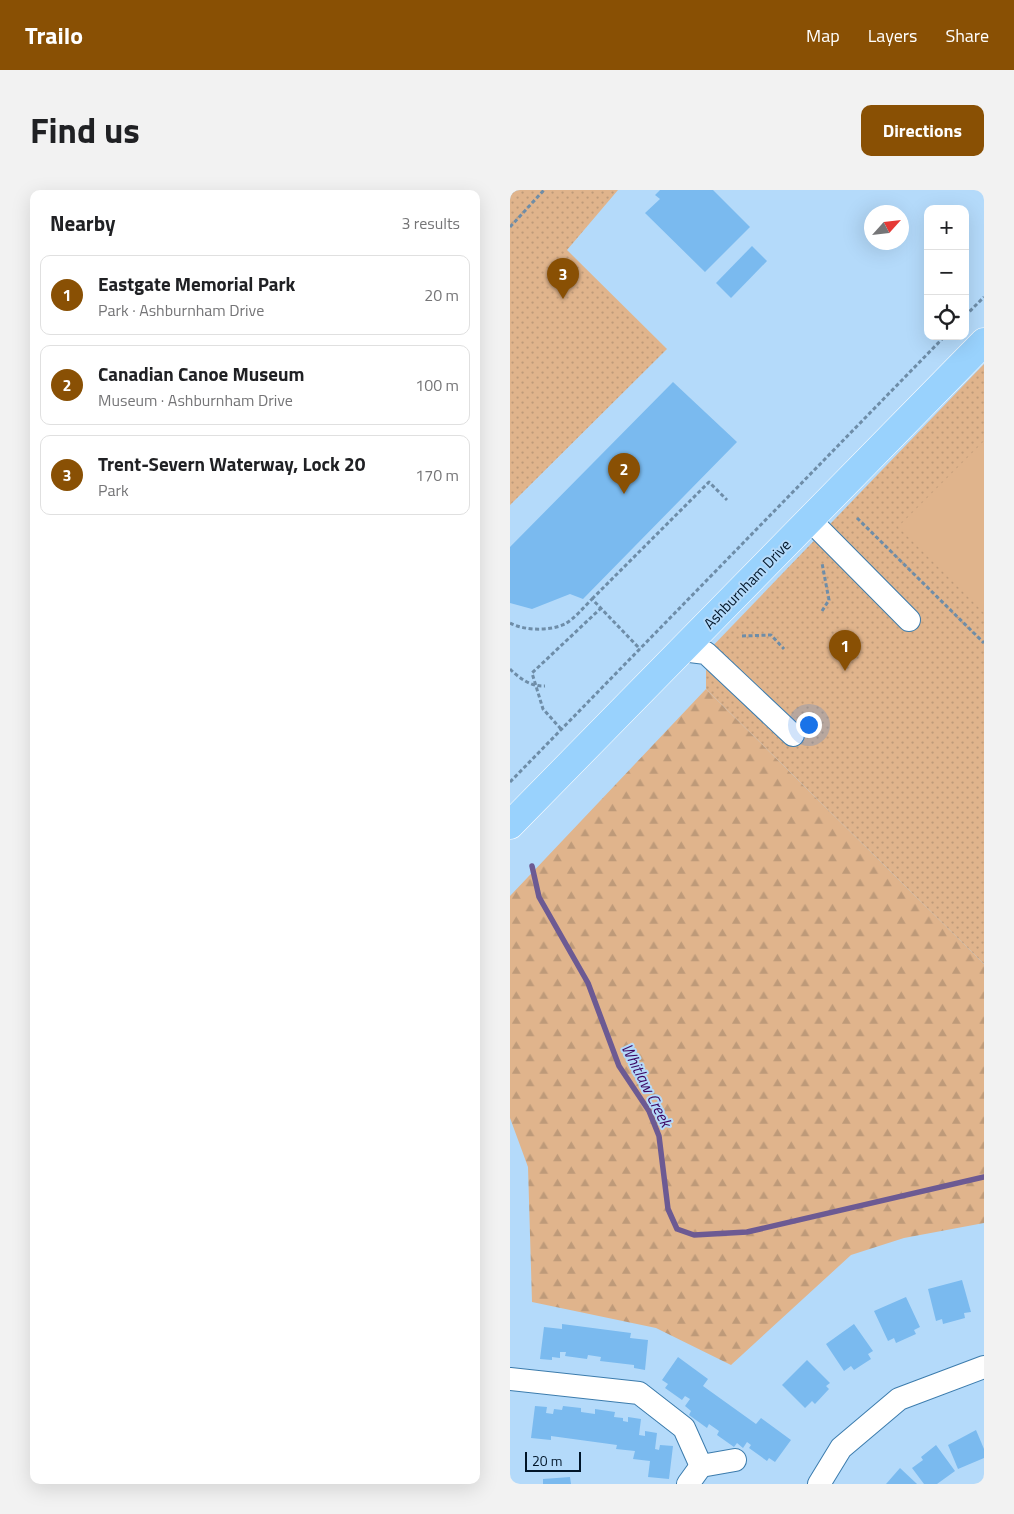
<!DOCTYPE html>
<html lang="en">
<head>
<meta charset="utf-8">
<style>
	body { margin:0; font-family:"Titillium Web",sans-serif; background:#f2f2f2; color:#202124 }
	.controls { position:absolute; right:15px; top:15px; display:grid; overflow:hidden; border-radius:10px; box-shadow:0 5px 20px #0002 }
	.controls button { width:45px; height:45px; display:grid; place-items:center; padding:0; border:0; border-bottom:1px solid #e0e0e0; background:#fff; color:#202124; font:25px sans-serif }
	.compass { position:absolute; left:354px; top:15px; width:45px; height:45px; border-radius:50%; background:#fff; box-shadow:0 5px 20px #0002; rotate:63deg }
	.scale { position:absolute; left:15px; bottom:12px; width:56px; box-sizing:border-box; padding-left:5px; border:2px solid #001528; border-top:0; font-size:14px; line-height:18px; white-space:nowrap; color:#001528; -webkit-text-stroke:4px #b4dafa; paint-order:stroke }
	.you { position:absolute; left:298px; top:534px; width:18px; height:18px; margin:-12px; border:4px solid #fff; border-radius:50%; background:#1a73e8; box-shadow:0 0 0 8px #1a73e833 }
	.badge { display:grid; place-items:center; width:32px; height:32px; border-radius:50%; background:#895004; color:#fff; font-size:16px; font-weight:700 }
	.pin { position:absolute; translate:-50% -41px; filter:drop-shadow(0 1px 2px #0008) }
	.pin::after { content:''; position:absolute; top:26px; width:18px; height:15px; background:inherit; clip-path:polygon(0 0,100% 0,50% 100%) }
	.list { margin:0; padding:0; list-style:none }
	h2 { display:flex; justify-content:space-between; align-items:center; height:65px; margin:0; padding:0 20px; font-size:21px }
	h2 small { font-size:16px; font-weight:400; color:#757577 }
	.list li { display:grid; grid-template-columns:32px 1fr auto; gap:15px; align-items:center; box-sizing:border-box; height:80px; margin:0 10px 10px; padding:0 10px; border:1px solid #e0e0e0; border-radius:10px }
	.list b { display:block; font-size:19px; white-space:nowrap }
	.list p { margin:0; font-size:16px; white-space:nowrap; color:#757577 }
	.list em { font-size:16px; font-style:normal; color:#757577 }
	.icon { flex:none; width:28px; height:28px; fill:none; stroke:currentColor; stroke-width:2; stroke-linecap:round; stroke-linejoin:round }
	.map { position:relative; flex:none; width:474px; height:1294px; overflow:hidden; border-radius:10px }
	header { display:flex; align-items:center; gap:30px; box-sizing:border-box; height:70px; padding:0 25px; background:#895004; color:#fff }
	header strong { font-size:24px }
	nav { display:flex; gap:28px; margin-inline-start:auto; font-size:18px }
	.intro { display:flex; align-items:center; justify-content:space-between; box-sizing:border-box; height:120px; padding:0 30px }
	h1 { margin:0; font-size:35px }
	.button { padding:12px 22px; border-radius:10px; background:#895004; color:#fff; font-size:18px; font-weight:700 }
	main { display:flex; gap:30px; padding:0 30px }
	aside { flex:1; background:#fff; border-radius:10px; box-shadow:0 5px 20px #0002 }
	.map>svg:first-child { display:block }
</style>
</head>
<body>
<header>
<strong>Trailo</strong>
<nav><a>Map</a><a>Layers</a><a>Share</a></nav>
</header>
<div class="intro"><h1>Find us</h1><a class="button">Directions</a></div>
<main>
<aside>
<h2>Nearby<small>3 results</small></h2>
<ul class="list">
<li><span class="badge">1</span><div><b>Eastgate Memorial Park</b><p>Park · Ashburnham Drive</p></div><em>20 m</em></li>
<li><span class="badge">2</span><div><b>Canadian Canoe Museum</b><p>Museum · Ashburnham Drive</p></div><em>100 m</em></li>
<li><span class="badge">3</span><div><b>Trent-Severn Waterway, Lock 20</b><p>Park</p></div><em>170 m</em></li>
</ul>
</aside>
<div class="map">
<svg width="474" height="1294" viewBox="0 0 474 1294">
	<defs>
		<pattern id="forest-firs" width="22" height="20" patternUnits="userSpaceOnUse" patternTransform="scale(1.25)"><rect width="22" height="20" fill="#e0b48c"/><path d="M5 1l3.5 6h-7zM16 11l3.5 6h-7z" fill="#be9a79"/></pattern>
		<pattern id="park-dots" width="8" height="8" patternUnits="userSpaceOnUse" patternTransform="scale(1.25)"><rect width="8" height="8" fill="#e0b48c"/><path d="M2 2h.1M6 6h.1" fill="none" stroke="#be9a79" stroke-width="1.8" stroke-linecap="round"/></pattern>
	</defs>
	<rect width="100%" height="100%" fill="#b4dafa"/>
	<polygon fill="url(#forest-firs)" points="196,499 474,774 474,1033 394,1048 341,1065 221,1175 146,1138 22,1112 18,977 0,928 0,706"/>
	<g fill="url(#park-dots)">
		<polygon points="0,0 108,0 57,60 157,159 0,315"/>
		<polygon points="474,174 474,774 196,499 196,463"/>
	</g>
	<polygon fill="#e0b48c" points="474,251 474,423 388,337"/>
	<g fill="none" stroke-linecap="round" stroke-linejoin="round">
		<polyline stroke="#6c5a93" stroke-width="5.5" points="22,676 29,707 78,793 109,876 139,921 149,946 158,1019 167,1039 184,1045 237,1042 474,987"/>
	</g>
	<g fill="#7abaef">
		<polygon points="150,0 203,0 240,37 195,82 135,23 150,9 145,5"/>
		<polygon points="242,56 257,71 221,108 206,93"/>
		<polygon points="163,192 227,252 73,409 60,404 22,419 0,413 0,357"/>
		<polygon points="452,1090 461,1122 454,1123 455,1128 433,1134 432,1129 426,1131 418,1099"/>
		<polygon points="396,1107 410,1137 404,1140 406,1144 386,1153 384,1148 378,1151 364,1121"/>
		<polygon points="52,1134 121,1143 120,1148 138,1150 135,1180 124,1178 124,1175 90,1171 91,1167 78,1165 77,1169 55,1166 56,1162 50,1162 50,1168 42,1167 42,1170 30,1169 34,1137 52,1139"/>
		<polygon points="344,1134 363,1161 358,1164 361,1169 344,1180 341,1176 334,1181 316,1154"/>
		<polygon points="168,1167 198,1189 193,1196 246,1234 251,1228 281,1250 265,1272 259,1268 257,1271 239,1258 241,1255 237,1252 233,1258 227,1253 224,1257 207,1245 209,1241 199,1234 197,1238 179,1225 181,1221 175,1216 180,1209 175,1206 172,1210 155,1198 158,1194 152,1190"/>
		<polygon points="297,1170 320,1193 316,1196 319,1199 305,1214 302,1211 295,1218 272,1195"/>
		<polygon points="25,1216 37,1217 36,1223 43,1224 44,1219 52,1220 53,1216 71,1218 71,1222 85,1224 85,1219 105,1222 104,1227 113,1228 113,1231 118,1232 118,1227 131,1229 129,1245 135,1246 135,1241 147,1243 145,1259 149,1260 150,1255 163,1256 159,1289 138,1287 140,1271 123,1269 125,1261 106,1259 107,1255 41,1246 41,1250 21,1248"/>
		<polygon points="466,1240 474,1259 474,1268 448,1279 438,1255"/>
		<polygon points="426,1255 445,1281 427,1294 414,1294 402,1278 413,1270 411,1267"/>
		<polygon points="390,1278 407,1294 376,1294"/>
		<polygon points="60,1287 61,1294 33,1294 33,1289"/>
	</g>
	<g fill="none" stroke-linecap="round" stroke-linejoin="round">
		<g stroke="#3c7cad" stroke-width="24">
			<g id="minor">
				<polyline points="300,330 399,430"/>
				<polyline points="172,460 196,463 283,545"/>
				<polyline points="0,1189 129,1203 174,1238 191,1276"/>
				<polyline points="178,1294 191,1276 225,1270"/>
				<polyline points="309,1294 331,1258 389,1209 474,1177"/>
			</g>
		</g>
		<g stroke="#fff" stroke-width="29">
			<polyline id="major" points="0,635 474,152"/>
		</g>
		<g stroke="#6e8da8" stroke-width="3" stroke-dasharray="4 2.5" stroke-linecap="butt">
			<polyline points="0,37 34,0"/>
			<polyline points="455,126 474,107"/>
			<polyline points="347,328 474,453"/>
			<polyline points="82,409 199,292 217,310"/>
			<polyline points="312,421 319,410 312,373"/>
			<path d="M0 433C15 441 40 441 55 434 64 429 74 417 82 409L130 459"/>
			<polyline points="232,446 261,445 274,459"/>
			<path d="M0 479C9 488 21 497 35 496"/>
			<polyline points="51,539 33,519 22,483 90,419"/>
			<polyline points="0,592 435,146"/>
		</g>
		<use href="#minor" stroke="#fff" stroke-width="22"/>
		<use href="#major" stroke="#99d2fd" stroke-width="28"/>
	</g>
	<g text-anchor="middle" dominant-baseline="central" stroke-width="4" stroke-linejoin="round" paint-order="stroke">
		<g font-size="15" fill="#001528" stroke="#b4dafa">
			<text transform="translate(237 394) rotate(-46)">Ashburnham Drive</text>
		</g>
		<g font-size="16" font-style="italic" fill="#3c0662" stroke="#b4dafa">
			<text transform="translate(137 895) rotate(63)">Whitlaw Creek</text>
		</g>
	</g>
</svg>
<div class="controls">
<button>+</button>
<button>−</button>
<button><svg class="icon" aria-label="locate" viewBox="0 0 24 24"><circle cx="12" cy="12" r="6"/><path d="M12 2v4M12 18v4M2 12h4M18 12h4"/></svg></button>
</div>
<svg class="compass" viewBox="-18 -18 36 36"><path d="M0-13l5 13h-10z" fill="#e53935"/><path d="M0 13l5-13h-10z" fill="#757577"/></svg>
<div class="scale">20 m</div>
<div class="you"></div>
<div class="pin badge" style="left:335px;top:481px">1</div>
<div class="pin badge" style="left:114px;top:304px">2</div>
<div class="pin badge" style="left:53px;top:109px">3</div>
</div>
</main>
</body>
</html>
